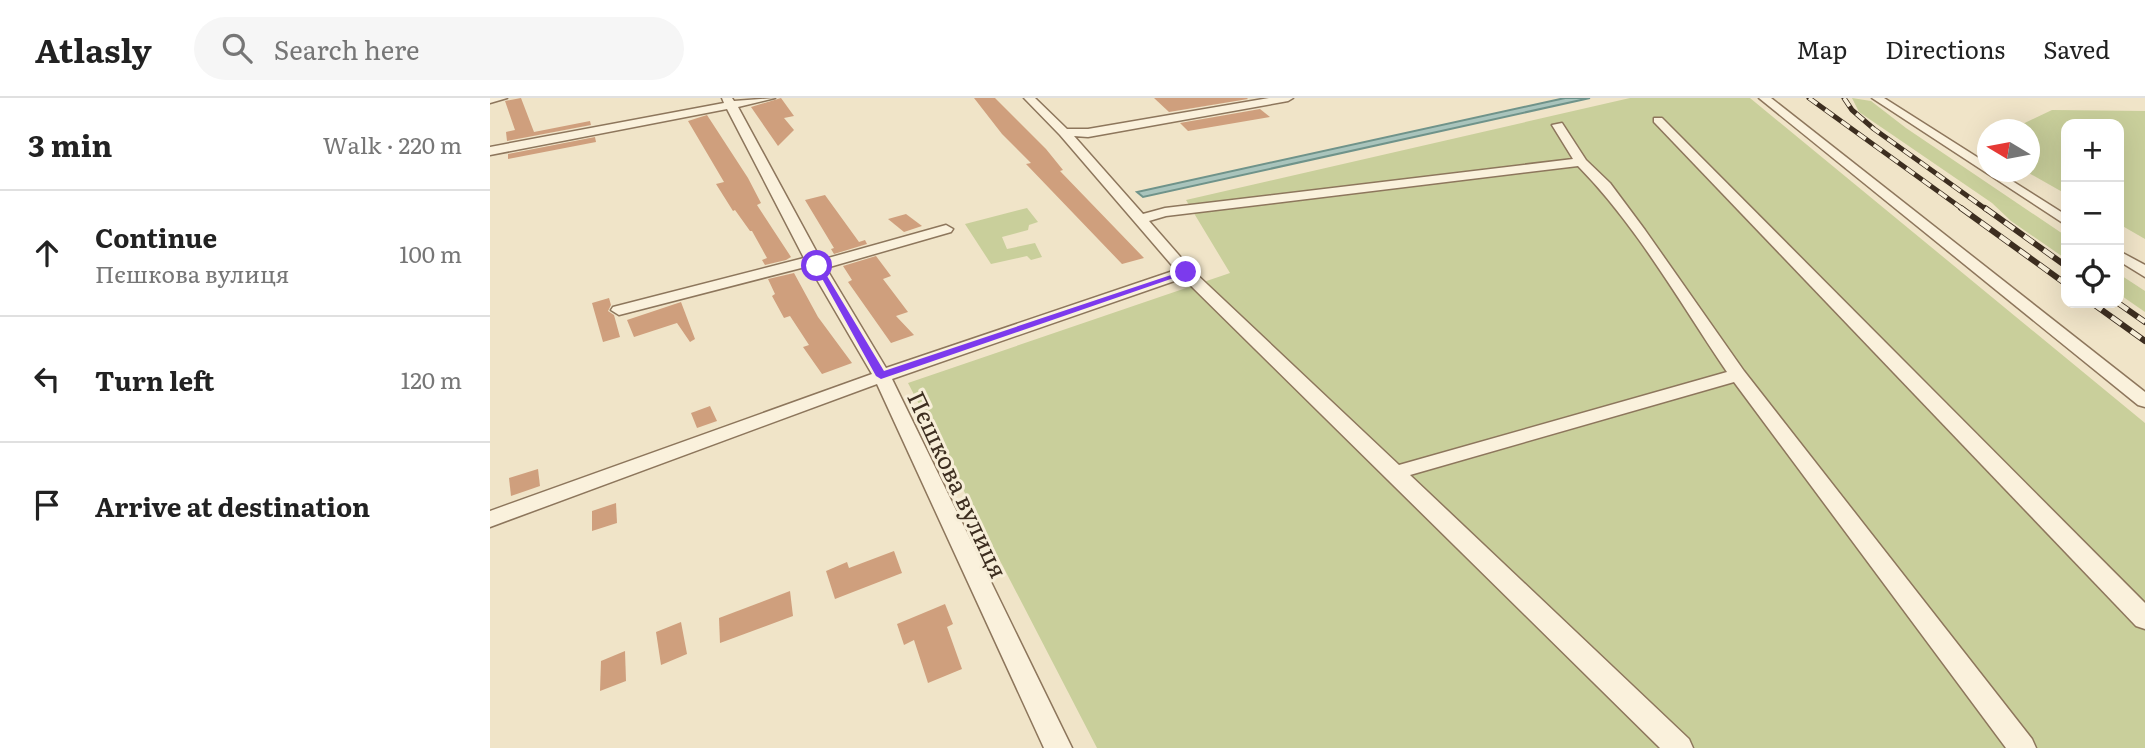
<!DOCTYPE html>
<html lang="en">
<head>
<meta charset="utf-8">
<style>
	body { margin:0; font-family:Literata,serif; background:#f6f6f6; color:#222 }
	.controls { position:absolute; right:21px; top:21px; display:grid; overflow:hidden; border-radius:14px; box-shadow:0 7px 28px #0002 }
	.controls button { width:63px; height:63px; display:grid; place-items:center; padding:0; border:0; border-bottom:2px solid #e0e0e0; background:#fff; color:#222; font:35px sans-serif }
	.compass { position:absolute; left:1487px; top:21px; width:63px; height:63px; border-radius:50%; background:#fff; box-shadow:0 7px 28px #0002; rotate:280deg }
	.stop { position:absolute; width:21px; height:21px; margin:-16px; border:5px solid #7c3aed; border-radius:50%; background:#fff }
	.stop.end { background:#7c3aed; border-color:#fff; box-shadow:0 2px 7px #0008 }
	.list { margin:0; padding:0; list-style:none }
	h2 { display:flex; justify-content:space-between; align-items:center; height:91px; margin:0; padding:0 28px; font-size:30px }
	h2 small { font-size:23px; font-weight:400; color:#767676 }
	.list li { display:grid; grid-template-columns:46px 1fr auto; gap:21px; align-items:center; box-sizing:border-box; height:126px; padding:0 28px; border-top:2px solid #e0e0e0 }
	.list b { display:block; font-size:26px; white-space:nowrap }
	.list p { margin:0; font-size:23px; white-space:nowrap; color:#767676 }
	.list em { font-size:23px; font-style:normal; color:#767676 }
	.icon { flex:none; width:38px; height:38px; fill:none; stroke:currentColor; stroke-width:2; stroke-linecap:round; stroke-linejoin:round }
	.map { position:relative; flex:none; width:1655px; height:650px; overflow:hidden }
	header { display:flex; align-items:center; gap:42px; box-sizing:border-box; height:98px; padding:0 35px; background:#fff; border-bottom:2px solid #e0e0e0 }
	header strong { font-size:33px }
	nav { display:flex; gap:38px; margin-inline-start:auto; font-size:24px }
	.search { width:490px; height:63px; background:#f6f6f6; display:flex; align-items:center; gap:18px; box-sizing:border-box; padding:0 24px; border-radius:38px; color:#767676; font-size:26px }
	main { display:flex }
	aside { flex:1; background:#fff }
	.map>svg:first-child { display:block }
</style>
</head>
<body>
<header>
<strong>Atlasly</strong>
<div class="search"><svg class="icon" aria-label="search" viewBox="0 0 24 24"><circle cx="10" cy="10" r="6"/><path d="M15 15l6 6"/></svg>Search here</div>
<nav><a>Map</a><a>Directions</a><a>Saved</a></nav>
</header>
<main>
<aside>
<h2>3 min<small>Walk · 220 m</small></h2>
<ul class="list">
<li><svg class="icon" aria-label="ahead" viewBox="0 0 24 24"><path d="M12 20V5M6 11l6-6 6 6"/></svg><div><b>Continue</b><p>Пєшкова вулиця</p></div><em>100 m</em></li>
<li><svg class="icon" aria-label="left" viewBox="0 0 24 24"><path d="M17 20v-9H6M10 6l-5 5 5 5"/></svg><div><b>Turn left</b></div><em>120 m</em></li>
<li><svg class="icon" aria-label="arrive" viewBox="0 0 24 24"><path d="M6 21V4h12l-3 4 3 4H6"/></svg><div><b>Arrive at destination</b></div></li>
</ul>
</aside>
<div class="map">
<svg width="1655" height="650" viewBox="0 0 1655 650">
	<rect width="100%" height="100%" fill="#f0e4c8"/>
	<g fill="#c9cf9b">
		<polygon points="1140,0 1260,0 1655,325 1655,650 607,650 418,285 740,175 696,102"/>
		<polygon points="1362,0 1381,3 1416,30 1576,138 1576,161 1521,123 1502,105 1369,14"/>
		<polygon points="1562,12 1655,13 1655,141 1629,126 1629,26 1576,26 1576,96 1537,74 1540,74 1540,32 1522,31"/>
		<polygon points="537,110 548,124 539,127 538,132 512,139 517,151 545,145 552,159 541,162 537,158 501,166 475,126"/>
		<polygon points="1629,176 1655,193 1655,214 1629,196"/>
	</g>
	<polygon fill="#a9c4bc" stroke="#6f938a" stroke-width="2" points="1075,0 1100,0 653,99 647,94"/>
	<g fill="#cf9f7d">
		<polygon points="31,0 44,34 100,23 101,27 17,43 16,34 25,32 15,3"/>
		<polygon points="291,0 304,18 294,20 304,32 288,48 261,9"/>
		<polygon points="484,0 505,0 556,51 573,72 570,73 654,160 632,166 536,66 541,65 512,36"/>
		<polygon points="664,0 757,0 758,1 679,14"/>
		<polygon points="770,11 780,19 698,33 690,25"/>
		<polygon points="217,17 258,80 271,105 267,107 301,159 296,162 275,167 272,162 277,160 262,133 260,133 245,112 243,113 226,86 234,84 198,23"/>
		<polygon points="105,39 106,44 18,61 18,56"/>
		<polygon points="335,97 369,144 375,142 377,146 344,156 341,151 344,150 315,102"/>
		<polygon points="416,116 432,128 414,134 398,121"/>
		<polygon points="386,158 401,178 393,181 418,214 406,218 424,237 401,245 358,184 362,182 353,168"/>
		<polygon points="304,175 328,219 362,265 332,276 313,249 319,247 300,218 294,220 282,198 285,196 278,181"/>
		<polygon points="119,200 121,207 118,213 124,217 130,239 113,244 102,205"/>
		<polygon points="191,204 205,241 200,244 187,225 144,239 137,222"/>
		<polygon points="220,308 227,323 207,330 201,315"/>
		<polygon points="48,371 50,388 21,398 19,380"/>
		<polygon points="126,405 127,425 102,433 102,413"/>
		<polygon points="404,453 412,475 345,501 336,473 357,464 359,470"/>
		<polygon points="300,493 303,518 230,545 229,520"/>
		<polygon points="455,506 463,526 457,529 472,571 438,585 424,542 414,547 407,526"/>
		<polygon points="191,524 197,556 171,567 166,534"/>
		<polygon points="135,553 136,583 110,593 111,563"/>
	</g>
	<g fill="none" stroke-linecap="round" stroke-linejoin="round">
		<g stroke="#8d765c" stroke-width="3">
			<g id="minor">
				<polygon points="0,0 17,0 0,5"/>
				<path d="M232 0H242L244 3 285 0 248 9 331 162 456 127 463 131 461 134 336 170 396 270 686 172 570 37 534 0H545L577 31H598L779 0H803L798 3 598 39 584 38 653 116 675 110 1083 61 1062 27 1072 25 1096 62 1120 85 1155 132 1254 273 1542 641 1546 650H1516L1244 284 920 377 1199 641 1203 650H1170L693 180 402 281 582 650H554L387 286 0 429V413L382 276 319 168 129 217 121 212 123 209 314 160 237 11 0 57V49L234 5ZM1088 68C1147 128 1190 205 1237 274L909 367 701 171 659 123 676 118Z"/>
				<polygon points="1269,0 1281,0 1655,294 1655,309 1648,307"/>
				<polygon points="1382,0 1394,0 1498,66 1498,74 1508,74 1576,117 1576,127"/>
				<polygon points="1164,20 1172,20 1655,505 1655,531 1646,528 1164,24"/>
				<polygon points="1629,153 1655,167 1655,179 1629,163"/>
			</g>
		</g>
		<use href="#minor" fill="#faf1dc" fill-rule="evenodd"/>
		<g stroke="#3d2e20" stroke-width="5">
			<g id="rail-far1">
				<polyline points="1319,0 1474,112"/>
				<polyline points="1354,0 1362,12 1384,31 1497,112"/>
			</g>
		</g>
		<g stroke="#3d2e20" stroke-width="6">
			<g id="rail">
				<polyline points="1471,110 1576,186"/>
				<polyline points="1495,110 1576,168"/>
				<polyline points="1602,205 1655,243"/>
				<polyline points="1628,205 1655,224"/>
			</g>
		</g>
		<use href="#rail-far1" stroke="#f7eed8" stroke-width="3.5" stroke-dasharray="10" stroke-linecap="butt"/>
		<use href="#rail" stroke="#f7eed8" stroke-width="4.5" stroke-dasharray="12" stroke-linecap="butt"/>
	</g>
	<polygon fill="#7c3aed" points="324,166 331,168 394,273 693,173 701,174 391,281 386,278"/>
	<g text-anchor="middle" dominant-baseline="central" stroke-width="6" stroke-linejoin="round" paint-order="stroke">
		<g font-size="24" fill="#3d2e20" stroke="#f7eed8">
			<text transform="translate(469 386) rotate(65)">Пєшкова вулиця</text>
		</g>
	</g>
</svg>
<div class="controls">
<button>+</button>
<button>−</button>
<button><svg class="icon" aria-label="locate" viewBox="0 0 24 24"><circle cx="12" cy="12" r="6"/><path d="M12 2v4M12 18v4M2 12h4M18 12h4"/></svg></button>
</div>
<svg class="compass" viewBox="-18 -18 36 36"><path d="M0-13l5 13h-10z" fill="#e53935"/><path d="M0 13l5-13h-10z" fill="#767676"/></svg>
<div class="stop" style="left:327px;top:168px"></div>
<div class="stop end" style="left:696px;top:174px"></div>
</div>
</main>
</body>
</html>
